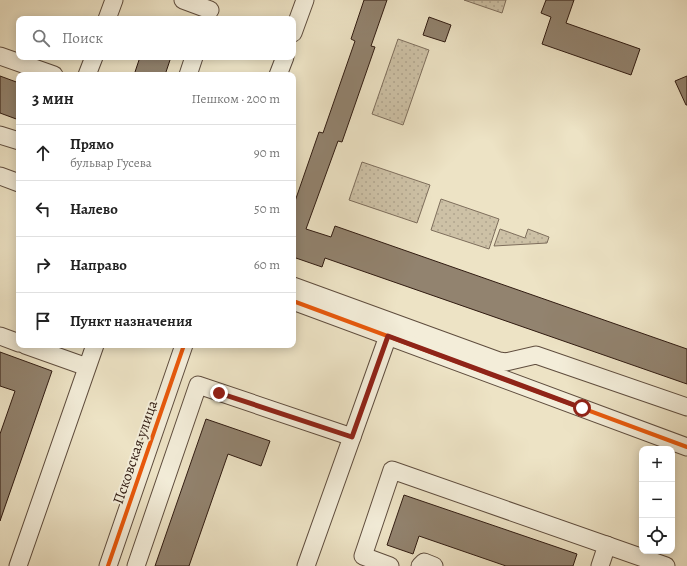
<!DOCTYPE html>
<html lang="ru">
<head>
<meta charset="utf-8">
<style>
	body { margin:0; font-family:Alegreya,serif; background:#f6f6f6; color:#222 }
	.controls { position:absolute; right:12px; bottom:12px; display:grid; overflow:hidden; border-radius:8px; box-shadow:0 2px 10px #0003 }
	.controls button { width:36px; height:36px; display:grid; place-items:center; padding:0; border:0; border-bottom:1px solid #e0e0e0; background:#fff; color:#222; font:20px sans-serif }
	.stop { position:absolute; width:12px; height:12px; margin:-9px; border:3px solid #8f2418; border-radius:50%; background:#fff }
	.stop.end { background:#8f2418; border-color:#fff; box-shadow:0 1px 4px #0008 }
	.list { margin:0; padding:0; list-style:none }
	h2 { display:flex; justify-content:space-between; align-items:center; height:52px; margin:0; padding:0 16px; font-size:17px }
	h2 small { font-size:13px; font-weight:400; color:#767676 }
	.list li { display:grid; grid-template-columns:26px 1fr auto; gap:12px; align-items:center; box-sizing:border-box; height:56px; padding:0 16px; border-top:1px solid #e0e0e0 }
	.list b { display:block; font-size:15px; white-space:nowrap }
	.list p { margin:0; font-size:13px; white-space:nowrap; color:#767676 }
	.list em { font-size:13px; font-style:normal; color:#767676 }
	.icon { flex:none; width:22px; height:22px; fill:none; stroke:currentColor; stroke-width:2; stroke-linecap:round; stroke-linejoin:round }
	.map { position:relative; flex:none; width:687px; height:566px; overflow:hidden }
	.search { position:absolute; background:#fff; box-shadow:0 2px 10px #0003; left:16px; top:16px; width:280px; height:44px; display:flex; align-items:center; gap:10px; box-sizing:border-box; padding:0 14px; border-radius:8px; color:#767676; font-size:15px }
	.panel { position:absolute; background:#fff; box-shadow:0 2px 10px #0003; left:16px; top:72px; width:280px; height:276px; border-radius:8px }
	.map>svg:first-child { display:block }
</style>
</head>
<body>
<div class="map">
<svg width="687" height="566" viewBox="0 0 687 566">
	<defs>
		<pattern id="grass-dots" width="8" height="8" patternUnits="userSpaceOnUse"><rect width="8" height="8" fill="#cdc1a6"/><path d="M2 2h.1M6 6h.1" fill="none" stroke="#b0a58e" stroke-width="1.8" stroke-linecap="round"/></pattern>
	</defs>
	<rect width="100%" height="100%" fill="#ede3c5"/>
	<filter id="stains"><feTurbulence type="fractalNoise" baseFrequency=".005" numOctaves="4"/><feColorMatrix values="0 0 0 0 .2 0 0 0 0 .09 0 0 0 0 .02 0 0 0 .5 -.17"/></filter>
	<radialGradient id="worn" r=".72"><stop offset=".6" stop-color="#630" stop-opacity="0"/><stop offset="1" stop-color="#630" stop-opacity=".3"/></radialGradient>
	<g fill="url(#grass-dots)" stroke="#7e6e5c">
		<polygon points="464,0 506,0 502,13"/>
		<polygon points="398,39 429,50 403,125 372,114"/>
		<polygon points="362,162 430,185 417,223 349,200"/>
		<polygon points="441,199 499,219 489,249 431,230"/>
		<polygon points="500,229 525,238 528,229 549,237 547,243 494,246"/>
	</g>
	<g fill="#92836f" stroke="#301b11">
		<polygon points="364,0 387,0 371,46 375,47 342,142 338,141 306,229 331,237 335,226 687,349 687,384 325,258 322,267 293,257 293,207 319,132 323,133 355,41 351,39"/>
		<polygon points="546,0 574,0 566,23 640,49 631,75 542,44 551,17 541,13"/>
		<polygon points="429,17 451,25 445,42 423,35"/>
		<polygon points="140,57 171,57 165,75 134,75"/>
		<polygon points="0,76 19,83 19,120 0,113"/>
		<polygon points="687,76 687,105 686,105 675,81"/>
		<polygon points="0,352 52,371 0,521 0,434 15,391 0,386"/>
		<polygon points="206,419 270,441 261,466 228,454 189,566 155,566"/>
		<polygon points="404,495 577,554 573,566 506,566 419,536 413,554 387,545"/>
	</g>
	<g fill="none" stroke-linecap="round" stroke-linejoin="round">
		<g stroke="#5f4d3e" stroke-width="19">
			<g id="minor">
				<polyline points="183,0 210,10"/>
				<polyline points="107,19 114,0"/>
				<polyline points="293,33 305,0"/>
				<polyline points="0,56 54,75"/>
				<polyline points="87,75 94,57"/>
				<polyline points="188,75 194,57"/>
				<polyline points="278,75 285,57"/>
				<polyline points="0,135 19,141"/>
				<polyline points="0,176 19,183"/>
				<polyline points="293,286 499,361 506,362 536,355 687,407"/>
				<polyline points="293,301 687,447"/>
				<polyline points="0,336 19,343"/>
				<polyline points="25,345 87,367"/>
				<polyline points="18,566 95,345"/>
				<polyline points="108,566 184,345"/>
				<polyline points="136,566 198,385 352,437"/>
				<polyline points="306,566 388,336"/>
				<polyline points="390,566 363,556 392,470 666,566"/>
				<polyline points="420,566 424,562 434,566"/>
				<polyline points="600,566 607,545"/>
			</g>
		</g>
		<use href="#minor" stroke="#f3edd9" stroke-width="17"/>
		<g stroke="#f3edd9" stroke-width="6">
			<g id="cycleway">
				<polyline points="293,301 687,447"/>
				<polyline points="108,566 184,345"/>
			</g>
		</g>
		<use href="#cycleway" stroke="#e8590c" stroke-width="4"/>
	</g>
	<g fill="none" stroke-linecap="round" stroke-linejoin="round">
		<polyline stroke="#8f2418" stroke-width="5" points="219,393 352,437 388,336 582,408"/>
	</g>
	<g text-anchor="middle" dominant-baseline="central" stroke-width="4" stroke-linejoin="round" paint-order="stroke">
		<g font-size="15" fill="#301b11" stroke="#f3edd9">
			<text transform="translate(135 452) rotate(-71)">Псковская улица</text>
		</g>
	</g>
	<rect width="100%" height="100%" filter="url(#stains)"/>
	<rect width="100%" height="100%" fill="url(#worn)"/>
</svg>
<div class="controls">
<button>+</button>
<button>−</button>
<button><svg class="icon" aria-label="locate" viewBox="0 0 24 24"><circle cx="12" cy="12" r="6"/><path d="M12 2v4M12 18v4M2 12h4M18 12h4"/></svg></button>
</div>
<div class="stop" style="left:582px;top:408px"></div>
<div class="stop end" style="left:219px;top:393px"></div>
<div class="search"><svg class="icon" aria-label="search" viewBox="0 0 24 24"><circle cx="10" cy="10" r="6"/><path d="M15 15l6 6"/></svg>Поиск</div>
<section class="panel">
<h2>3 мин<small>Пешком · 200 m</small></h2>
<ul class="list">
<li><svg class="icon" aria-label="ahead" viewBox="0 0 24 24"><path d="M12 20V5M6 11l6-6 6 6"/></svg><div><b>Прямо</b><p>бульвар Гусева</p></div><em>90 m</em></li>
<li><svg class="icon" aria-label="left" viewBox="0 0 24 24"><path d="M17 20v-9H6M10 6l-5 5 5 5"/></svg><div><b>Налево</b></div><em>50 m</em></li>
<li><svg class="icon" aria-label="right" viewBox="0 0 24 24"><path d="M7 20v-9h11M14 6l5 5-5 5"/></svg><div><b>Направо</b></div><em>60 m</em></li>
<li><svg class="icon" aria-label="arrive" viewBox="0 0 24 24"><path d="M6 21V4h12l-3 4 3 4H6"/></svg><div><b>Пункт назначения</b></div></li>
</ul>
</section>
</div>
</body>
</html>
